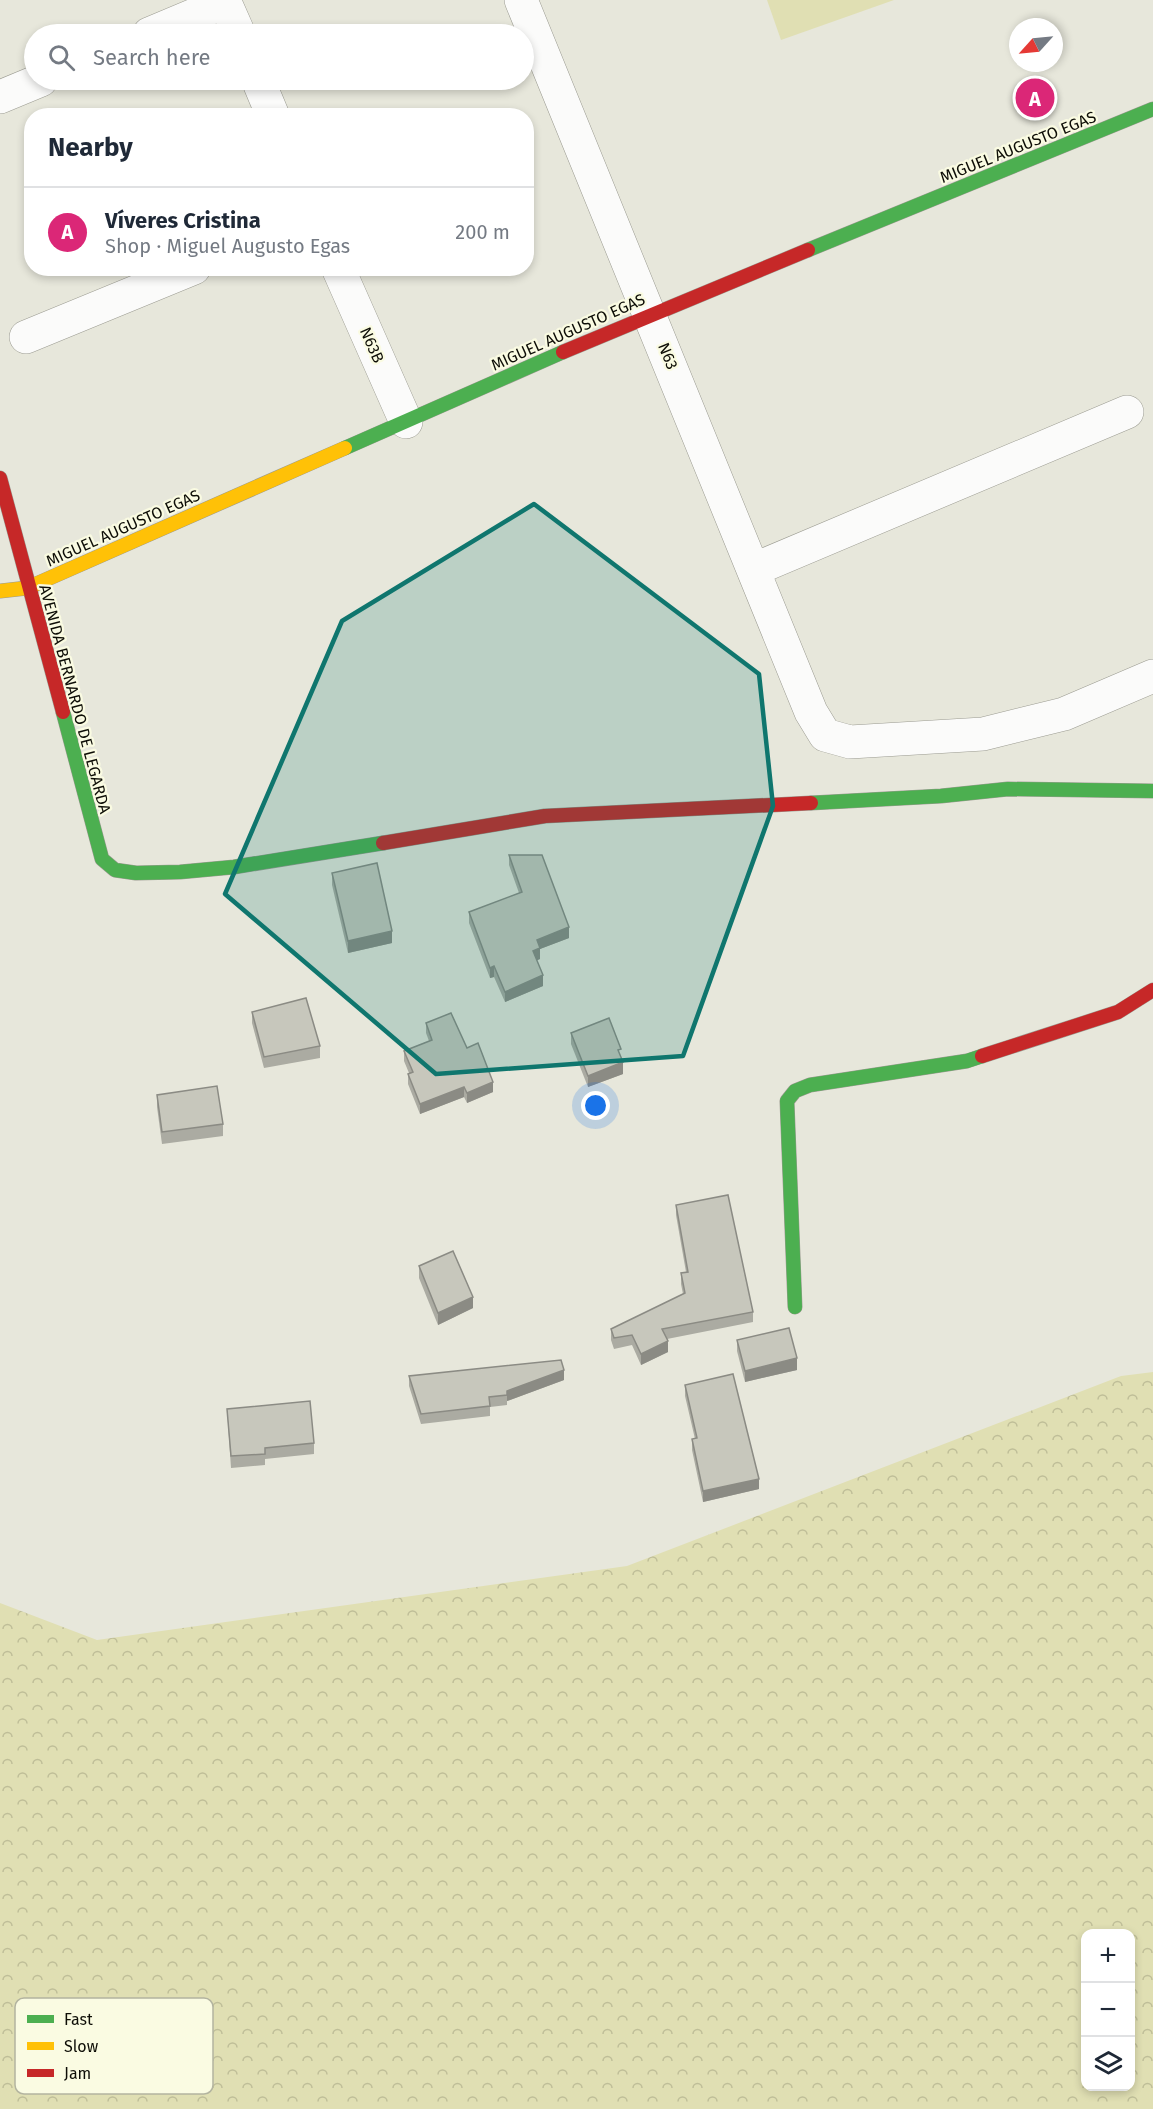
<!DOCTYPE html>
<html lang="en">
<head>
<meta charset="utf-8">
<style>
	body { margin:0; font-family:"Fira Sans",sans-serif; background:#f2f2f3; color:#1f2937 }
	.controls { position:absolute; right:18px; bottom:18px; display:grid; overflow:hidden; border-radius:12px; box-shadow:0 3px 9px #0003 }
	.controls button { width:54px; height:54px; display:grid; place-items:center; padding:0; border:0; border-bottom:2px solid #e0e1e3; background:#fff; color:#1f2937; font:30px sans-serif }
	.compass { position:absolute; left:1009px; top:18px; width:54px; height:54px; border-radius:50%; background:#fff; box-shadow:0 3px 9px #0003; rotate:243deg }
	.you { position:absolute; left:596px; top:1106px; width:21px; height:21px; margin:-15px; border:4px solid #fff; border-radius:50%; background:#1a73e8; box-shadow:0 0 0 9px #1a73e833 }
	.badge { display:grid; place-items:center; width:39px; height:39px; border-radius:50%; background:#db2777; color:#fff; font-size:20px; font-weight:700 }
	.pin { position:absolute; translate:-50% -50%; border:3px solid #fff; box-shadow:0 2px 6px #0006 }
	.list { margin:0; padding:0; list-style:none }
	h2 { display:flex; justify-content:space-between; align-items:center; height:78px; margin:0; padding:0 24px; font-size:26px }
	h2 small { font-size:20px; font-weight:400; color:#747a83 }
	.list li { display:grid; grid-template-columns:39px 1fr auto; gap:18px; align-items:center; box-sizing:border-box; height:90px; padding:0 24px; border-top:2px solid #e0e1e3 }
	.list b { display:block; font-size:22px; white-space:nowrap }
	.list p { margin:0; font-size:20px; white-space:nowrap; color:#747a83 }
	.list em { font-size:20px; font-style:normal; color:#747a83 }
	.icon { flex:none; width:33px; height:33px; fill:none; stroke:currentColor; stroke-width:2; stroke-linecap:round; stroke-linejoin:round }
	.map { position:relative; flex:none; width:1153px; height:2109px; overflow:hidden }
	.search { position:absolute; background:#fff; box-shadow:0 3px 9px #0003; left:24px; top:24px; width:510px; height:66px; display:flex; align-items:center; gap:15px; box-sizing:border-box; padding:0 21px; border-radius:33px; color:#747a83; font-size:22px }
	.panel { position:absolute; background:#fff; box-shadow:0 3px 9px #0003; left:24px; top:108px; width:510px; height:168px; border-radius:24px }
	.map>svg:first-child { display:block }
</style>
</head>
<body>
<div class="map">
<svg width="1153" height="2109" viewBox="0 0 1153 2109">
	<defs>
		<pattern id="forest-crowns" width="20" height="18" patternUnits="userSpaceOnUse" patternTransform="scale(1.5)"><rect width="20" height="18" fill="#e0dfb3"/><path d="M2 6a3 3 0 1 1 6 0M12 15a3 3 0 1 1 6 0" fill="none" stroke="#bfbe98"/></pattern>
	</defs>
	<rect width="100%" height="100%" fill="#e7e7db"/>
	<path fill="url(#forest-crowns)" fill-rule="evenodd" d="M1153 1372V2109H0V1603L97 1640 627 1566 1121 1376ZM1086 1934H1130V2086H1086Z"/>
	<polygon fill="#e0dfb3" points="767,0 894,0 781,40"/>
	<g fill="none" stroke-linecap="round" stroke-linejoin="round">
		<g stroke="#9b9b91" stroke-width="34">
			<g id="street">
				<polyline points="224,0 239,34"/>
				<polyline points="521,0 811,712 825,735 850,742 983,734 1064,714 1153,676"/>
				<polyline points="149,34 225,2"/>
				<polyline points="258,80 273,116"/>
				<polyline points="0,97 41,80"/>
				<polyline points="338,268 406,422"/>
				<polyline points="26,337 194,268"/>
				<polyline points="755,569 1127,412"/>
			</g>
		</g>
		<g stroke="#9b9b91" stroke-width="15">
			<g id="fast">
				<polyline points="808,250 1153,109"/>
				<polyline points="345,448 563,352"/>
				<polyline points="63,712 102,859 115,870 136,873 180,872 234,867 383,843"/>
				<polyline points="811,803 941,796 1008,789 1153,791"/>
				<polyline points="795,1307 787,1101 795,1091 810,1085 967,1061 982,1056"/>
			</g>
		</g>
		<g stroke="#9b9b91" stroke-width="15">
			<polyline id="slow" points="0,591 27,588 345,448"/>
		</g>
		<g stroke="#9b9b91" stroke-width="15">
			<g id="jam">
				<polyline points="563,352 808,250"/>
				<polyline points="0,478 63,712"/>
				<polyline points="383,843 545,816 811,803"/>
				<polyline points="982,1056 1118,1012 1153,990"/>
			</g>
		</g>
		<use href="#street" stroke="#fbfbfa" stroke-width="33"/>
		<use href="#fast" stroke="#4caf50" stroke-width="14"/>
		<use href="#slow" stroke="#ffc107" stroke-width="14"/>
		<use href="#jam" stroke="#c62828" stroke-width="14"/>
	</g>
	<g fill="#ababa2">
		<polygon points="509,855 569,938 540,949 540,959 537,960 543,986 505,1002 494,977 490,978 469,923 469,912 519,893 509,865"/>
		<polygon points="332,873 392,943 348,953 332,885"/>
		<polygon points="252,1012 320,1046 320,1058 264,1068 252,1023"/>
		<polygon points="426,1023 467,1048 493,1092 467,1103 464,1097 420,1114 408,1084 408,1074 409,1073 404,1061 404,1051 429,1041 426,1033"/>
		<polygon points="571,1033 621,1058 623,1074 588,1087 571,1044"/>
		<polygon points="157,1095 223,1124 223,1136 162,1144 157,1107"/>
		<polygon points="676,1205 753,1312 753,1322 667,1339 668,1352 641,1365 632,1345 614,1349 611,1340 611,1329 683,1294 681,1284 681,1273 686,1272 676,1215"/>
		<polygon points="419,1266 473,1308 438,1325 419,1278"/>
		<polygon points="737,1340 797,1370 745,1382 737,1351"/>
		<polygon points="409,1376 564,1380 507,1401 507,1405 490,1407 490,1416 421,1424 409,1386"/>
		<polygon points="685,1385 759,1489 703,1502 692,1450 692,1439 695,1439 685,1396"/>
		<polygon points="227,1409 314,1443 314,1454 265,1459 265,1465 231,1468"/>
	</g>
	<g fill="#8b8b84">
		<polygon points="569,927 569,938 540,949 540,959 533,962 533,951 537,940"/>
		<polygon points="392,931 392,943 348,953 348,941"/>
		<polygon points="494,966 494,977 490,978 490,968"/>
		<polygon points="543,975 543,986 505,1002 505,992"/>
		<polygon points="623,1062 623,1074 588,1087 588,1076"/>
		<polygon points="493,1082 493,1092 467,1103 467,1093"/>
		<polygon points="464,1087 464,1097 420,1114 420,1104"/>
		<polygon points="473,1297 473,1308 438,1325 438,1313"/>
		<polygon points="668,1341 668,1352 641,1365 641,1354"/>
		<polygon points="797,1358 797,1370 745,1382 745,1371"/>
		<polygon points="564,1370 564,1380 507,1401 507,1391"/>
		<polygon points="759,1479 759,1489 703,1502 703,1491"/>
	</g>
	<g fill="#c7c7bc" stroke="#8b8b84" stroke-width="1.5">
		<polygon points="509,855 542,855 569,927 537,940 540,948 533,951 543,975 505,992 494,966 490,968 469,912 522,892"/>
		<polygon points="377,863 392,931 348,941 332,873"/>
		<polygon points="306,998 320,1046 264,1057 252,1012"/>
		<polygon points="451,1013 467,1048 478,1043 493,1082 467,1093 464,1087 420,1104 408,1074 413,1072 404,1051 432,1040 426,1023"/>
		<polygon points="609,1018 621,1049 618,1050 623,1062 588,1076 571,1033"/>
		<polygon points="217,1086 223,1124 162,1132 157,1095"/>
		<polygon points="728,1195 753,1312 662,1329 668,1341 641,1354 632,1335 614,1338 611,1329 685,1293 681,1273 688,1272 676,1205"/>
		<polygon points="453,1251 473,1297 438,1313 419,1266"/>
		<polygon points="789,1328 797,1358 745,1371 737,1340"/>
		<polygon points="561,1360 564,1370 507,1391 507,1395 489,1397 490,1406 421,1414 409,1376"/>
		<polygon points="733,1374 759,1479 703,1491 692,1439 697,1438 685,1385"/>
		<polygon points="310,1401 314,1443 265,1448 265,1454 231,1456 227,1409"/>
	</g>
	<path fill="#0f766e" fill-opacity="0.2" stroke="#0f766e" stroke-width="4.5" stroke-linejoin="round" d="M534 504 759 674 773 806 683 1056 436 1074 225 894 342 621Z"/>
	<g text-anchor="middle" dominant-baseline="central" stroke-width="4.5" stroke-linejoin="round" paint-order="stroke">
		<g font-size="16" fill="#0d0d06" stroke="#fafbe2">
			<text transform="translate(1018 147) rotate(-22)">MIGUEL AUGUSTO EGAS</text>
			<text transform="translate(568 332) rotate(-24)">MIGUEL AUGUSTO EGAS</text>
			<text transform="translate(372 345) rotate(66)">N63B</text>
			<text transform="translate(668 356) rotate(68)">N63</text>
			<text transform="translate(123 528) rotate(-24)">MIGUEL AUGUSTO EGAS</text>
			<text transform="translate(75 699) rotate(75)">AVENIDA BERNARDO DE LEGARDA</text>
		</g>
	</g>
	<rect x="15" y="1998" width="198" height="96" rx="9" fill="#fafbe2" stroke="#b3b4a0" stroke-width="1.5"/>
	<rect x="27" y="2015" width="27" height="8" fill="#4caf50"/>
	<rect x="27" y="2042" width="27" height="8" fill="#ffc107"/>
	<rect x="27" y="2069" width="27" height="8" fill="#c62828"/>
	<g font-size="16" fill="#0d0d06">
		<text x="64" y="2025">Fast</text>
		<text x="64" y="2052">Slow</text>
		<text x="64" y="2079">Jam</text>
	</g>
</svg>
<div class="controls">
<button>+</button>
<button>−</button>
<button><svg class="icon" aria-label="layers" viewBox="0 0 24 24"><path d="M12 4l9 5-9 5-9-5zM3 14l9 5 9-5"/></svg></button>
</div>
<svg class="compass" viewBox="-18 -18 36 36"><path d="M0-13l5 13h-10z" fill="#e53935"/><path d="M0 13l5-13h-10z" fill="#747a83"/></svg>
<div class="you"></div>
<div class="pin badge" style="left:1035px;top:98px">A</div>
<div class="search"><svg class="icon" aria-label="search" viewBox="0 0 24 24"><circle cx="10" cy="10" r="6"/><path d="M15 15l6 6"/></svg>Search here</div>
<section class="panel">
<h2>Nearby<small></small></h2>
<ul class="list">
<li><span class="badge">A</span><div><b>Víveres Cristina</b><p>Shop · Miguel Augusto Egas</p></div><em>200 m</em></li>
</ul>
</section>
</div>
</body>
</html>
